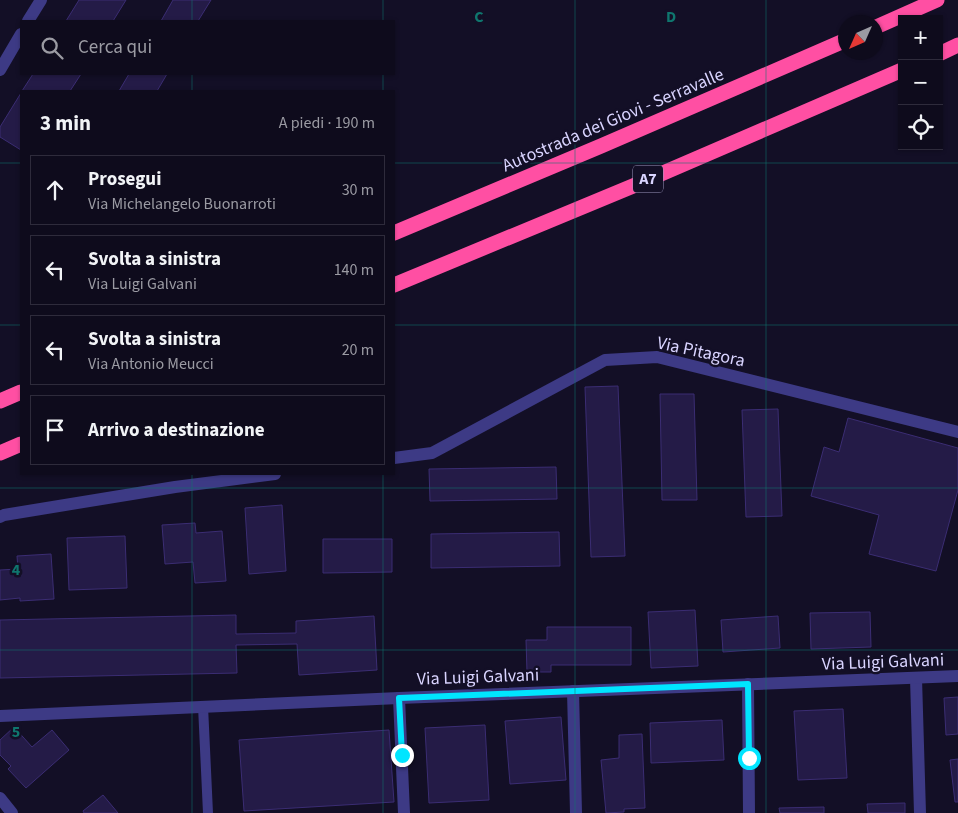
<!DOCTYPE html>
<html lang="it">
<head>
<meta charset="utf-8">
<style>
	body { margin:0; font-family:"Source Sans 3",sans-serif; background:#1c1929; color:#f1f3f6 }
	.controls { position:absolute; right:15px; top:15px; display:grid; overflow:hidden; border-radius:0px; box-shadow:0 1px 4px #0004 }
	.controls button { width:45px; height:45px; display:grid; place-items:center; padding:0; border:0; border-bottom:1px solid #2e2b3b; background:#0e0b1c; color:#f1f3f6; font:25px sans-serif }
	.compass { position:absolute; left:838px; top:15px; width:45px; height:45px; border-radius:50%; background:#0e0b1c; box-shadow:0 1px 4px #0004; rotate:225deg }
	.stop { position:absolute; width:15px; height:15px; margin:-11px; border:4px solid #00e5ff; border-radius:50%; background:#fff }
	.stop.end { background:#00e5ff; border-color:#fff; box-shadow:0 1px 5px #0008 }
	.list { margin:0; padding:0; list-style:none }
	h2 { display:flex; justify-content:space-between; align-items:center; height:65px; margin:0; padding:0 20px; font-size:21px }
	h2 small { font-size:16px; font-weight:400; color:#9b9ba3 }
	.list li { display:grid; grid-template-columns:32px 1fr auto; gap:15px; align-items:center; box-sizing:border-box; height:70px; margin:0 10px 10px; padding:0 10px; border:1px solid #2e2b3b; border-radius:0px }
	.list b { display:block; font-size:19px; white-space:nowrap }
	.list p { margin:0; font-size:16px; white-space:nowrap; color:#9b9ba3 }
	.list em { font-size:16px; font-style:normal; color:#9b9ba3 }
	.icon { flex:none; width:28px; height:28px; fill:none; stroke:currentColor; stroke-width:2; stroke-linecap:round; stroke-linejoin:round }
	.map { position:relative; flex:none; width:958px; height:813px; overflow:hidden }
	.search { position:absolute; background:#0e0b1c; box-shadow:0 1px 4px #0004; left:20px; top:20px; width:375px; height:55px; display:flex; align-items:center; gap:12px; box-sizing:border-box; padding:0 18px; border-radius:0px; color:#9b9ba3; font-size:19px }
	.panel { position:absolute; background:#0e0b1c; box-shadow:0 1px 4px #0004; left:20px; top:90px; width:375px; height:385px; border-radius:0px }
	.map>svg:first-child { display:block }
</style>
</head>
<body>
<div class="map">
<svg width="958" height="813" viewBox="0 0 958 813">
	<rect width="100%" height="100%" fill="#130f26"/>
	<g fill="#241b47" stroke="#3b2d73">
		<polygon points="79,0 126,0 113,21 66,21"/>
		<polygon points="173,0 211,0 198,21 161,21"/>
		<polygon points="33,74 81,74 70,91 22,91"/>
		<polygon points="129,74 167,74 157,91 119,91"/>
		<polygon points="21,93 21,150 0,137 0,127"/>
		<polygon points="618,386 625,556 591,557 585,387"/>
		<polygon points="660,394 694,394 697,500 662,500"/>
		<polygon points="778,409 782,516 746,517 742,410"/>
		<polygon points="848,418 958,448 958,490 936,571 869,554 879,515 811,496 824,447 839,452"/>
		<polygon points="556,467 557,499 430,501 429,469"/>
		<polygon points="282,505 286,571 249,574 245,508"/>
		<polygon points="195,523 196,533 222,531 226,581 195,583 193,562 165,564 162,525"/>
		<polygon points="559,532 560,566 431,568 431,534"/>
		<polygon points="125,536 127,588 69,590 67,538"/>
		<polygon points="323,539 392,539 392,572 323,573"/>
		<polygon points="51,554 54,599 20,601 20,598 0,600 0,570 18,569 17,556"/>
		<polygon points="695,610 698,666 651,668 648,612"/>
		<polygon points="870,612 871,647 811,649 810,613"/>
		<polygon points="236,615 236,634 296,633 296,621 374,616 377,670 299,675 297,644 236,645 237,673 0,678 0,620"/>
		<polygon points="778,616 780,648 723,652 721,620"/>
		<polygon points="547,627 631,627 631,665 551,665 551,672 527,672 526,640 547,640"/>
		<polygon points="958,697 958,734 946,735 944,698"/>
		<polygon points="843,709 847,778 798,780 794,711"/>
		<polygon points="561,717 566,780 510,784 505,721"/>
		<polygon points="722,720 724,760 651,763 650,723"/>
		<polygon points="485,725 489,800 429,803 425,728"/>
		<polygon points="14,727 32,747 52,730 69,750 26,788 8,769 11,766 0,755 0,740"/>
		<polygon points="389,730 394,802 244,811 239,740"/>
		<polygon points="642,734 645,808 624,809 624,812 606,813 601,760 619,758 619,735"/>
		<polygon points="958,759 958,802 955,802 950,760"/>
		<polygon points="103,795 118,813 84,813 83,811"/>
		<polygon points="905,803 905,813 868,813 867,804"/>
		<polygon points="824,807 824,813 780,813 779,808"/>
	</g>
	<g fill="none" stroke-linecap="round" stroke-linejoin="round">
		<polyline stroke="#3d3a85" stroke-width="10" points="203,706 208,813"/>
		<g stroke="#3d3a85" stroke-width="12">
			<polyline points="28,21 41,0"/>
			<polyline points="0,70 21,34"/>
			<polyline points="394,458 432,453 605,360 657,357 958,432"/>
			<polyline points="0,517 4,515 175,487 275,474"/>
			<polyline points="916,678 920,813"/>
			<polyline points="748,684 749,813"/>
			<polyline points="573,691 576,813"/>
			<polyline points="399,698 404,813"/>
			<polyline points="0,716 399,698 958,676"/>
		</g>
		<polyline stroke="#3d3a85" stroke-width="12" points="0,798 12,813"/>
		<g stroke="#ff4fa3" stroke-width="15">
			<polyline points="876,27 937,0"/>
			<polyline points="939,54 958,45"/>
			<polyline points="394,233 601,146 846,40"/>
			<polyline points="394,285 633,186 902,70"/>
			<polyline points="0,401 21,392"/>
			<polyline points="0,453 21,444"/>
		</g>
	</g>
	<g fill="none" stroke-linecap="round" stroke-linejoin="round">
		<polyline stroke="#00e5ff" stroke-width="6" points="402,755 399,698 748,684 749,758"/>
	</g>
	<path fill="none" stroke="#0f766e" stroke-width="1" stroke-opacity="0.55" d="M192 0V21M383 0V21M575 0V813M766 0V813M192 74V91M383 74V91M0 163H21M394 163H958M0 325H21M394 325H958M192 474V813M383 474V813M0 488H958M0 650H958"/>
	<g text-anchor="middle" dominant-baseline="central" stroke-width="5" stroke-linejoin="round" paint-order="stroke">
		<rect fill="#130f26" stroke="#9e99be" stroke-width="1" x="633" y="165.5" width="30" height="27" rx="4"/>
		<g font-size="16" font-weight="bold" fill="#d9d4ff">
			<text x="648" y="179">A7</text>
		</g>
		<g font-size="18" fill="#d9d4ff" stroke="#130f26">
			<text transform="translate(613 120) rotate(-23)">Autostrada dei Giovi - Serravalle</text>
			<text transform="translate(701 352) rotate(12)">Via Pitagora</text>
			<text transform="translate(883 662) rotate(-2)">Via Luigi Galvani</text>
			<text transform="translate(478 677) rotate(-2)">Via Luigi Galvani</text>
		</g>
	</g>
	<g font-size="16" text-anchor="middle" font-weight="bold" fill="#0f766e" stroke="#130f26" stroke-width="5" stroke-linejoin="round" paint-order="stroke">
		<text x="479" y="22">C</text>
		<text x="671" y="22">D</text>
		<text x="16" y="575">4</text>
		<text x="16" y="737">5</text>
	</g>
</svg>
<div class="controls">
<button>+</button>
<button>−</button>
<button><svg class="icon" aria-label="locate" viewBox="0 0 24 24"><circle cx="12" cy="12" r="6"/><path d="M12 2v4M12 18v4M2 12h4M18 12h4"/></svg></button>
</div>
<svg class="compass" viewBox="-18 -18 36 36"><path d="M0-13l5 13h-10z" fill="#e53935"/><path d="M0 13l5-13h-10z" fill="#9b9ba3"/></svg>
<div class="stop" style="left:749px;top:758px"></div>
<div class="stop end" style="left:402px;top:755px"></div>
<div class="search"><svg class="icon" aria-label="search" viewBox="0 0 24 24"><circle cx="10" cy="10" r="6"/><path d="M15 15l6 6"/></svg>Cerca qui</div>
<section class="panel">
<h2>3 min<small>A piedi · 190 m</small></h2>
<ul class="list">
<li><svg class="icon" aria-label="ahead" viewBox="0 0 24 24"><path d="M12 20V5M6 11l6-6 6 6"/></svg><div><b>Prosegui</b><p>Via Michelangelo Buonarroti</p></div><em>30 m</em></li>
<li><svg class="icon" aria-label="left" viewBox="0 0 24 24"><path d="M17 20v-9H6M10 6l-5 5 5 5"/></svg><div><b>Svolta a sinistra</b><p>Via Luigi Galvani</p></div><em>140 m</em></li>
<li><svg class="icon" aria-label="left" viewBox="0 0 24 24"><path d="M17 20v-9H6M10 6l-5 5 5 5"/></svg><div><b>Svolta a sinistra</b><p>Via Antonio Meucci</p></div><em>20 m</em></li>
<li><svg class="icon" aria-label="arrive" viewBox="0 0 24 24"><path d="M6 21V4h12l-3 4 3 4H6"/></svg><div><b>Arrivo a destinazione</b></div></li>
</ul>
</section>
</div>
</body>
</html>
